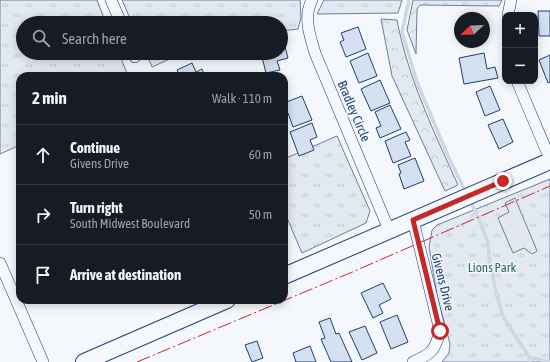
<!DOCTYPE html>
<html lang="en">
<head>
<meta charset="utf-8">
<style>
	body { margin:0; font-family:"Asap Condensed",sans-serif; background:#242831; color:#f1f3f6 }
	.controls { position:absolute; right:12px; top:12px; display:grid; overflow:hidden; border-radius:8px; box-shadow:0 2px 10px #0003 }
	.controls button { width:36px; height:36px; display:grid; place-items:center; padding:0; border:0; border-bottom:1px solid #363941; background:#171b24; color:#f1f3f6; font:20px sans-serif }
	.compass { position:absolute; left:454px; top:12px; width:36px; height:36px; border-radius:50%; background:#171b24; box-shadow:0 2px 10px #0003; rotate:247deg }
	.stop { position:absolute; width:12px; height:12px; margin:-9px; border:3px solid #c62828; border-radius:50%; background:#fff }
	.stop.end { background:#c62828; border-color:#fff; box-shadow:0 1px 4px #0008 }
	.list { margin:0; padding:0; list-style:none }
	h2 { display:flex; justify-content:space-between; align-items:center; height:52px; margin:0; padding:0 16px; font-size:17px }
	h2 small { font-size:13px; font-weight:400; color:#9ea1a6 }
	.list li { display:grid; grid-template-columns:26px 1fr auto; gap:12px; align-items:center; box-sizing:border-box; height:60px; padding:0 16px; border-top:1px solid #363941 }
	.list b { display:block; font-size:15px; white-space:nowrap }
	.list p { margin:0; font-size:13px; white-space:nowrap; color:#9ea1a6 }
	.list em { font-size:13px; font-style:normal; color:#9ea1a6 }
	.icon { flex:none; width:22px; height:22px; fill:none; stroke:currentColor; stroke-width:2; stroke-linecap:round; stroke-linejoin:round }
	.map { position:relative; flex:none; width:550px; height:362px; overflow:hidden }
	.search { position:absolute; background:#171b24; box-shadow:0 2px 10px #0003; left:16px; top:16px; width:272px; height:44px; display:flex; align-items:center; gap:10px; box-sizing:border-box; padding:0 14px; border-radius:22px; color:#9ea1a6; font-size:15px }
	.panel { position:absolute; background:#171b24; box-shadow:0 2px 10px #0003; left:16px; top:72px; width:272px; height:232px; border-radius:12px }
	.map>svg:first-child { display:block }
</style>
</head>
<body>
<div class="map">
<svg width="550" height="362" viewBox="0 0 550 362">
	<defs>
		<pattern id="grass-tufts" width="24" height="20" patternUnits="userSpaceOnUse"><rect width="24" height="20" fill="#e3e9f0"/><path d="M3 7l-1-3M5 7V3M7 7l1-3M15 17l-1-3M17 17v-4M19 17l1-3" fill="none" stroke="#c2c9d1"/></pattern>
		<pattern id="forest-crowns" width="20" height="18" patternUnits="userSpaceOnUse"><rect width="20" height="18" fill="#e3e9f0"/><path d="M2 6a3 3 0 1 1 6 0M12 15a3 3 0 1 1 6 0" fill="none" stroke="#c2c9d1"/></pattern>
	</defs>
	<rect width="100%" height="100%" fill="#f4f7fb"/>
	<g fill="url(#grass-tufts)" stroke="#687fa3">
		<polygon points="0,0 97,0 106,23 23,23 23,53 119,53 128,76 20,76 20,145 0,154"/>
		<polygon points="122,0 300,0 301,17 298,29 281,31 281,23 132,23"/>
		<polygon points="324,0 402,0 398,13 317,14"/>
		<polygon points="146,53 183,53 152,67"/>
		<polygon points="337,136 370,211 366,223 302,253 284,211 284,159"/>
		<polygon points="550,179 550,362 442,362 449,353 450,344 437,295 429,247 432,230 437,225"/>
	</g>
	<g fill="url(#forest-crowns)" stroke="#687fa3">
		<polygon points="413,0 502,0 499,6 420,5 417,9 416,54 407,30"/>
		<path d="M381 19 397 20C408 78 434 132 458 185L445 191 392 76Z"/>
	</g>
	<polygon fill="#e3e8f0" stroke="#687fa3" points="515,198 537,251 532,254 524,248 513,253 498,218 509,212 505,203"/>
	<g fill="none" stroke-linecap="round" stroke-linejoin="round">
		<g stroke="#cfd7e4" stroke-width="3.5">
			<polyline points="409,0 402,32 417,82 448,156 466,193"/>
			<polyline points="470,200 478,217 488,243 489,257 495,288 503,317 529,357 530,362"/>
			<polyline points="529,357 550,362"/>
		</g>
	</g>
	<g fill="#d5e0f0" stroke="#1d3f73">
		<polygon points="538,11 550,11 550,36 539,36"/>
		<polygon points="358,27 366,49 346,57 340,42 344,40 341,33"/>
		<polygon points="281,43 284,43 288,58 277,61 280,70 266,73 261,53 281,53"/>
		<polygon points="368,53 377,76 359,83 350,61"/>
		<polygon points="484,53 487,69 495,67 498,78 464,84 459,58"/>
		<polygon points="550,55 550,82 548,83 539,60"/>
		<polygon points="192,63 196,72 202,69 205,76 180,76 177,70"/>
		<polygon points="380,80 390,103 371,111 361,89"/>
		<polygon points="490,86 500,110 485,116 476,92"/>
		<polygon points="302,96 312,120 293,127 288,113 284,115 284,103"/>
		<polygon points="390,105 401,129 380,138 376,128 381,126 375,112"/>
		<polygon points="503,119 513,142 499,149 488,125"/>
		<polygon points="312,123 317,137 310,140 314,150 299,156 290,132"/>
		<polygon points="406,132 410,140 405,142 411,156 393,163 385,141"/>
		<polygon points="415,158 424,181 404,189 399,174 401,173 398,165"/>
		<polygon points="383,283 391,299 379,305 383,313 373,318 361,293"/>
		<polygon points="397,315 408,342 391,349 380,322"/>
		<polygon points="330,318 336,334 339,333 352,362 331,362 321,339 325,338 319,322"/>
		<polygon points="365,326 377,353 362,360 349,332"/>
		<polygon points="257,341 263,358 252,362 245,345"/>
		<polygon points="310,346 316,362 296,362 293,353"/>
	</g>
	<g fill="none" stroke-linecap="round" stroke-linejoin="round">
		<g stroke="#1d3f73" stroke-width="12">
			<g id="minor">
				<polyline points="111,0 121,23"/>
				<path d="M312 0C303 17 310 36 315 53L389 230"/>
				<polyline points="508,15 511,0"/>
				<polyline points="134,53 135,57"/>
				<polyline points="517,81 550,159"/>
				<path d="M413 220 440 331C435 351 431 354 413 362"/>
				<polyline points="0,263 43,362"/>
			</g>
		</g>
		<g stroke="#1d3f73" stroke-width="18">
			<g id="secondary">
				<polyline points="284,276 550,161"/>
				<polyline points="84,362 227,300"/>
			</g>
		</g>
		<use href="#minor" stroke="#f4f7fb" stroke-width="11"/>
		<use href="#secondary" stroke="#f4f7fb" stroke-width="16"/>
		<polyline stroke="#c62828" stroke-width="1" stroke-dasharray="14 3 2 3" stroke-linecap="butt" points="137,362 350,273 550,186"/>
	</g>
	<g fill="none" stroke-linecap="round" stroke-linejoin="round">
		<polyline stroke="#c62828" stroke-width="5" points="440,331 413,220 503,181"/>
	</g>
	<g text-anchor="middle" dominant-baseline="central" stroke-width="3" stroke-linejoin="round" paint-order="stroke">
		<g font-size="13" fill="#1d3f73" stroke="#f4f7fb">
			<text transform="translate(354 111) rotate(67)">Bradley Circle</text>
			<text transform="translate(443 282) rotate(76)">Givens Drive</text>
		</g>
		<g font-size="13" fill="#2c6c60" stroke="#f4f7fb">
			<text x="492" y="267">Lions Park</text>
		</g>
	</g>
</svg>
<div class="controls">
<button>+</button>
<button>−</button>
</div>
<svg class="compass" viewBox="-18 -18 36 36"><path d="M0-13l5 13h-10z" fill="#e53935"/><path d="M0 13l5-13h-10z" fill="#9ea1a6"/></svg>
<div class="stop" style="left:440px;top:331px"></div>
<div class="stop end" style="left:503px;top:181px"></div>
<div class="search"><svg class="icon" aria-label="search" viewBox="0 0 24 24"><circle cx="10" cy="10" r="6"/><path d="M15 15l6 6"/></svg>Search here</div>
<section class="panel">
<h2>2 min<small>Walk · 110 m</small></h2>
<ul class="list">
<li><svg class="icon" aria-label="ahead" viewBox="0 0 24 24"><path d="M12 20V5M6 11l6-6 6 6"/></svg><div><b>Continue</b><p>Givens Drive</p></div><em>60 m</em></li>
<li><svg class="icon" aria-label="right" viewBox="0 0 24 24"><path d="M7 20v-9h11M14 6l5 5-5 5"/></svg><div><b>Turn right</b><p>South Midwest Boulevard</p></div><em>50 m</em></li>
<li><svg class="icon" aria-label="arrive" viewBox="0 0 24 24"><path d="M6 21V4h12l-3 4 3 4H6"/></svg><div><b>Arrive at destination</b></div></li>
</ul>
</section>
</div>
</body>
</html>
